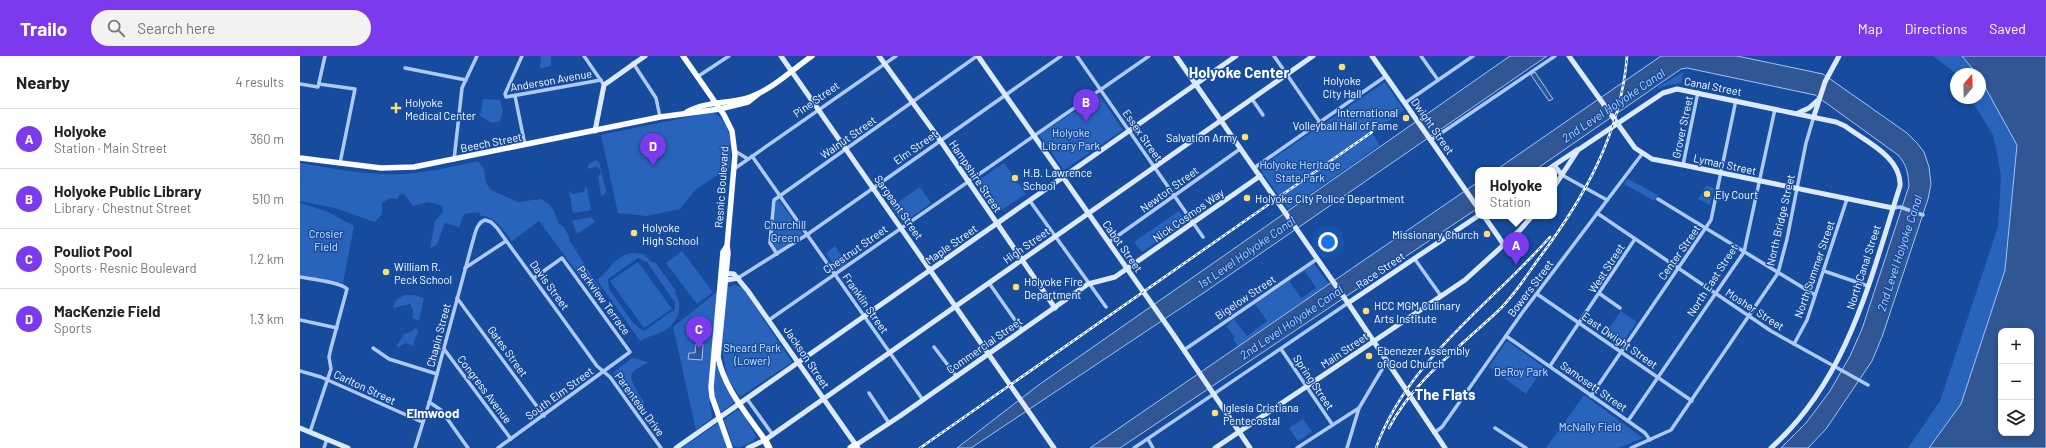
<!DOCTYPE html>
<html lang="en">
<head>
<meta charset="utf-8">
<style>
	body { margin:0; font-family:Barlow,sans-serif; background:#f2f2f2; color:#222 }
	.controls { position:absolute; right:12px; bottom:12px; display:grid; overflow:hidden; border-radius:8px; box-shadow:0 2px 6px #0003 }
	.controls button { width:36px; height:36px; display:grid; place-items:center; padding:0; border:0; border-bottom:1px solid #e0e0e0; background:#fff; color:#222; font:20px sans-serif }
	.compass { position:absolute; left:1650px; top:12px; width:36px; height:36px; border-radius:50%; background:#fff; box-shadow:0 2px 6px #0003; rotate:19deg }
	.you { position:absolute; left:1028px; top:186px; width:14px; height:14px; margin:-10px; border:3px solid #fff; border-radius:50%; background:#1a73e8; box-shadow:0 0 0 6px #1a73e833 }
	.badge { display:grid; place-items:center; width:26px; height:26px; border-radius:50%; background:#7c3aed; color:#fff; font-size:13px; font-weight:700 }
	.pin { position:absolute; translate:-50% -33px; filter:drop-shadow(0 1px 2px #0008) }
	.pin::after { content:''; position:absolute; top:21px; width:14px; height:12px; background:inherit; clip-path:polygon(0 0,100% 0,50% 100%) }
	.popup { position:absolute; left:1175px; top:111px; width:82px; height:52px; box-sizing:border-box; display:grid; place-content:center; border-radius:8px; background:#fff; filter:drop-shadow(0 1px 3px #0005); font-size:13px; white-space:nowrap; color:#767676 }
	.popup b { font-size:15px; color:#222 }
	.popup::after { content:''; position:absolute; left:50%; top:100%; margin-left:-8px; border:8px solid transparent; border-top-color:#fff }
	.list { margin:0; padding:0; list-style:none }
	h2 { display:flex; justify-content:space-between; align-items:center; height:52px; margin:0; padding:0 16px; font-size:17px }
	h2 small { font-size:13px; font-weight:400; color:#767676 }
	.list li { display:grid; grid-template-columns:26px 1fr auto; gap:12px; align-items:center; box-sizing:border-box; height:60px; padding:0 16px; border-top:1px solid #e0e0e0 }
	.list b { display:block; font-size:15px; white-space:nowrap }
	.list p { margin:0; font-size:13px; white-space:nowrap; color:#767676 }
	.list em { font-size:13px; font-style:normal; color:#767676 }
	.icon { flex:none; width:22px; height:22px; fill:none; stroke:currentColor; stroke-width:2; stroke-linecap:round; stroke-linejoin:round }
	.map { position:relative; flex:none; width:1746px; height:392px; overflow:hidden }
	header { display:flex; align-items:center; gap:24px; box-sizing:border-box; height:56px; padding:0 20px; background:#7c3aed; color:#fff }
	header strong { font-size:19px }
	nav { display:flex; gap:22px; margin-inline-start:auto; font-size:14px }
	.search { width:280px; height:36px; background:#f2f2f2; display:flex; align-items:center; gap:10px; box-sizing:border-box; padding:0 14px; border-radius:22px; color:#767676; font-size:15px }
	main { display:flex }
	aside { flex:1; background:#fff }
	.map>svg:first-child { display:block }
</style>
</head>
<body>
<header>
<strong>Trailo</strong>
<div class="search"><svg class="icon" aria-label="search" viewBox="0 0 24 24"><circle cx="10" cy="10" r="6"/><path d="M15 15l6 6"/></svg>Search here</div>
<nav><a>Map</a><a>Directions</a><a>Saved</a></nav>
</header>
<main>
<aside>
<h2>Nearby<small>4 results</small></h2>
<ul class="list">
<li><span class="badge">A</span><div><b>Holyoke</b><p>Station · Main Street</p></div><em>360 m</em></li>
<li><span class="badge">B</span><div><b>Holyoke Public Library</b><p>Library · Chestnut Street</p></div><em>510 m</em></li>
<li><span class="badge">C</span><div><b>Pouliot Pool</b><p>Sports · Resnic Boulevard</p></div><em>1.2 km</em></li>
<li><span class="badge">D</span><div><b>MacKenzie Field</b><p>Sports</p></div><em>1.3 km</em></li>
</ul>
</aside>
<div class="map">
<svg width="1746" height="392" viewBox="0 0 1746 392">
	<rect width="100%" height="100%" fill="#164b9e"/>
	<g fill="#2964bc" fill-rule="evenodd">
		<polygon points="241,0 251,0 251,10 240,13"/>
		<polygon points="1633,0 1662,0 1677,18 1657,18"/>
		<polygon points="1383,16 1381,27 1368,29 1358,33 1357,32"/>
		<polygon points="1680,22 1717,89 1705,214 1661,348 1629,392 1608,392 1640,345 1698,171 1701,121 1697,97 1693,79 1670,42 1680,42"/>
		<polygon points="1085,26 1104,54 1072,77 1080,89 988,153 959,112"/>
		<polygon points="799,39 823,74 764,114 739,79"/>
		<polygon points="183,43 200,44 203,55 200,65 192,67 180,60"/>
		<path d="M412 56C433 65 431 92 430 111L395 134 380 153 347 160 318 157 301 79Z"/>
		<polygon points="295,104 299,106 306,134 305,138 301,140 298,120 301,118 300,113 296,111 288,113 288,109"/>
		<path d="M178 105 184 113 186 127 191 134 218 146 241 143 249 148 254 155 258 167 264 171 270 183 269 184 301 234 294 239 239 165 212 185C204 175 196 160 181 160L179 156 164 158 159 171 145 167 137 189 130 192 135 165 143 156 142 150 129 146 113 150 104 138 99 139 97 143 90 142 82 147V158L75 166 35 152 0 145V107C34 113 72 120 106 118 131 116 154 110 178 105Z"/>
		<polygon points="704,107 726,138 697,157 676,126"/>
		<polygon points="1328,123 1358,139 1354,145 1324,128"/>
		<polygon points="1406,130 1414,132 1410,149 1398,143"/>
		<polygon points="620,131 631,147 603,167 591,151"/>
		<polygon points="285,132 287,132 291,154 273,157 269,135 273,138 284,136"/>
		<polygon points="478,143 503,178 477,196 472,184 476,146"/>
		<polygon points="0,147 26,155 54,170 43,227 0,219"/>
		<polygon points="879,155 887,166 842,196 834,186"/>
		<polygon points="291,161 295,166 277,178 272,165"/>
		<polygon points="535,190 547,207 537,214 526,197"/>
		<polygon points="382,195 413,236 397,248 366,207"/>
		<path d="M332 197 343 198 353 207 355 206 376 235 375 237C384 251 378 266 364 275 356 279 348 280 340 285L297 224C311 214 311 202 332 197ZM338 202 347 206 375 247V253L344 275 334 268 309 233 308 223Z"/>
		<polygon points="338,206 372,253 344,272 310,225"/>
		<polygon points="1013,207 1029,228 938,290 933,283 935,281 927,271 928,268 934,263 947,280 967,265 955,248 991,223 990,226 1001,242 1016,232 1005,215 994,222"/>
		<polygon points="434,229 442,231 492,306 440,341 427,321 422,294 427,232"/>
		<polygon points="418,235 408,331 412,362 396,374 373,271"/>
		<polygon points="104,239 114,239 124,242 119,265 112,262 113,254 110,248 93,252 96,244"/>
		<polygon points="1321,255 1337,266 1320,290 1304,279"/>
		<polygon points="116,272 118,275 113,290 105,287 98,292 97,289 104,278 111,276"/>
		<polygon points="1207,285 1244,311 1226,338 1189,311"/>
		<path d="M332 302 348 306C344 309 335 313 332 317 328 323 341 341 344 346L343 352 345 361 313 317Z"/>
		<path d="M416 306 422 323 435 346 421 356C410 343 414 322 416 306Z"/>
		<polygon points="1284,339 1343,382 1318,392 1246,392"/>
		<polygon points="437,354 442,356 456,380 454,385 438,392 433,389 424,364"/>
		<polygon points="1003,363 1012,376 998,385 989,372"/>
		<polygon points="418,367 429,392 382,392"/>
	</g>
	<g fill="#315694" stroke="#a1c4f5" fill-rule="evenodd">
		<polygon points="1210,0 1247,0 902,238 671,392 657,392 740,328"/>
		<path d="M1361 0H1437L1523 18 1607 77 1617 87 1624 96 1629 111 1631 128 1628 143 1582 281 1572 305 1526 373 1508 392H1481L1506 367 1530 335 1550 300 1562 273 1609 130C1608 117 1607 109 1598 99L1515 39 1387 12 1381 13 1235 114H1196Z"/>
		<path d="M1662 0H1746V392H1629L1661 348 1705 214 1717 89 1680 22V18H1677ZM1701 275H1731V377H1701Z"/>
		<polygon points="1235,16 1253,43 1249,45 1231,19"/>
		<polygon points="1178,126 1178,152 820,392 790,392"/>
		<polygon points="396,288 403,289 402,304 388,303 389,297 395,297"/>
	</g>
	<g fill="none" stroke-linecap="round" stroke-linejoin="round">
		<g stroke="#aecaf3" stroke-width="3.5">
			<polyline points="222,0 205,38 206,41 301,24"/>
			<polyline points="284,0 304,29"/>
			<polyline points="777,0 903,181"/>
			<polyline points="974,0 1019,65"/>
			<polyline points="1121,0 1138,24"/>
			<polyline points="333,7 356,42 360,61"/>
			<polyline points="105,12 166,24"/>
			<polyline points="397,21 429,0"/>
			<polyline points="0,28 18,31 25,0"/>
			<polyline points="19,28 55,33 40,107"/>
			<polyline points="215,40 225,89"/>
			<polyline points="952,43 963,59"/>
			<polyline points="1105,47 1173,0"/>
			<polyline points="1131,84 1255,0"/>
			<polyline points="435,95 448,103"/>
			<polyline points="452,100 623,344"/>
			<polyline points="154,104 162,32 177,0"/>
			<polyline points="1383,109 1398,36"/>
			<polyline points="954,112 1086,20"/>
			<polyline points="434,113 596,0"/>
			<polyline points="1262,119 1307,144"/>
			<polyline points="1358,143 1515,239"/>
			<polyline points="730,145 806,251"/>
			<polyline points="1593,152 1600,151 1623,159"/>
			<polyline points="1297,157 1471,275 1568,329"/>
			<polyline points="809,186 940,93"/>
			<polyline points="477,198 470,187 474,144 677,0"/>
			<polyline points="1114,202 1141,240"/>
			<polyline points="165,212 206,185"/>
			<polyline points="1524,215 1568,230"/>
			<path d="M0 221C10 223 41 226 47 233L31 292 29 301 31 313 10 376"/>
			<polyline points="438,222 508,178 761,0"/>
			<polyline points="689,227 722,274"/>
			<polyline points="1237,238 1392,345"/>
			<polyline points="1300,238 1320,252"/>
			<polyline points="157,242 244,360"/>
			<polyline points="0,264 37,272"/>
			<polyline points="469,264 849,0"/>
			<polyline points="1206,280 1328,365 1345,377 1350,384"/>
			<polyline points="1494,288 1507,264 1547,143"/>
			<polyline points="634,291 657,321"/>
			<polyline points="73,292 89,303 137,318"/>
			<polyline points="144,293 211,383"/>
			<polyline points="981,293 1032,368"/>
			<polyline points="884,294 1017,203"/>
			<polyline points="1250,310 1335,183"/>
			<polyline points="0,315 21,321 122,366"/>
			<polyline points="569,337 589,367"/>
			<polyline points="1291,340 1411,164 1436,44"/>
			<polyline points="447,343 473,379"/>
			<polyline points="129,346 141,354 168,392"/>
			<polyline points="1328,365 1444,196 1475,53"/>
			<polyline points="1195,372 1226,392"/>
			<polyline points="1134,377 1142,371 1222,257 1342,98"/>
			<polyline points="848,383 853,392"/>
			<polyline points="24,392 27,383"/>
			<path d="M115 392 130 344 172 188C175 179 176 167 185 164L191 166 197 172 297 310 310 321 361 392"/>
			<polyline points="198,392 330,296 262,202 234,222"/>
			<polyline points="834,392 1048,247"/>
			<polyline points="997,392 1059,352"/>
			<polyline points="1047,392 1059,352 1087,305"/>
			<polyline points="1331,392 1371,374 1478,217 1487,183 1506,87 1514,60"/>
		</g>
		<g stroke="#dde9fd" stroke-width="5">
			<polyline points="481,0 754,392"/>
			<polyline points="579,0 640,84 755,252"/>
			<polyline points="678,0 873,278 950,392"/>
			<polyline points="876,0 1048,247 1145,392"/>
			<polyline points="1072,0 1178,152"/>
			<polyline points="1269,0 1335,92 1352,103 1383,109 1593,152"/>
			<polyline points="1498,57 1509,52 1518,44"/>
			<polyline points="1514,60 1525,26 1539,0"/>
			<polyline points="295,75 304,29 345,0"/>
			<polyline points="1249,113 1256,112 1262,119"/>
			<polyline points="1247,114 1277,94"/>
			<path d="M1254 131 1278 94 1363 37 1377 33 1536 66 1545 70C1565 85 1602 101 1600 130 1570 224 1548 323 1471 392"/>
			<polyline points="1184,160 1204,189"/>
			<polyline points="422,217 434,218 448,235 558,392"/>
			<polyline points="422,225 438,222"/>
			<polyline points="1048,247 1178,160"/>
			<polyline points="0,372 48,392"/>
			<polyline points="556,389 600,360 788,228 815,221 960,120"/>
			<polyline points="376,392 936,0"/>
			<polyline points="448,392 465,384 482,372 1013,0"/>
			<polyline points="915,392 1165,224 1220,174 1232,160"/>
		</g>
		<g stroke="#fafcff" stroke-width="5.5">
			<path d="M383 0 424 59 432 75 435 99 427 190 428 197 418 301C424 332 447 358 465 384"/>
			<path d="M387 56C406 45 430 48 450 41 473 33 493 13 512 0"/>
			<polyline points="0,102 81,112 114,111 360,61 420,53 448,46 458,38"/>
			<polyline points="427,190 423,196 411,331 412,341 430,392"/>
		</g>
		<g stroke="#fff" stroke-width="7">
			<polyline points="465,384 469,392"/>
			<polyline points="551,392 556,389"/>
		</g>
		<g stroke="#fff" stroke-width="2.5">
			<g id="rail">
				<path d="M1089 372C1113 325 1160 291 1198 255 1213 241 1225 222 1237 205 1283 144 1321 78 1327 0"/>
				<polyline points="620,392 1072,76"/>
				<path d="M1076 392C1107 305 1191 248 1250 181"/>
			</g>
		</g>
		<use href="#rail" stroke="#164b9e" stroke-width="1" stroke-dasharray="3" stroke-linecap="butt"/>
	</g>
	<g fill="#ffdd70" stroke="#164b9e" stroke-width="1.5">
		<circle cx="1042" cy="11" r="4"/>
		<path d="M94 46h4v4h4v4h-4v4h-4v-4h-4v-4h4z"/>
		<circle cx="1106" cy="62" r="4"/>
		<circle cx="945" cy="81" r="4"/>
		<circle cx="715" cy="122" r="4"/>
		<circle cx="1407" cy="138" r="4"/>
		<circle cx="947" cy="142" r="4"/>
		<circle cx="334" cy="177" r="4"/>
		<circle cx="1187" cy="178" r="4"/>
		<circle cx="86" cy="216" r="4"/>
		<circle cx="716" cy="231" r="4"/>
		<circle cx="1066" cy="255" r="4"/>
		<circle cx="1069" cy="300" r="4"/>
		<circle cx="915" cy="357" r="4"/>
	</g>
	<g text-anchor="middle" dominant-baseline="central" stroke-width="3" stroke-linejoin="round" paint-order="stroke">
		<g font-size="11" fill="#fff" stroke="#164b9e">
			<text transform="translate(251 24) rotate(-10)">Anderson Avenue</text>
			<text transform="translate(1413 30) rotate(11)">Canal Street</text>
			<text transform="translate(516 43) rotate(-35)">Pine Street</text>
			<text transform="translate(1133 70) rotate(55)">Dwight Street</text>
			<text transform="translate(1382 71) rotate(-78)">Grover Street</text>
			<text transform="translate(843 79) rotate(55)">Essex Street</text>
			<text transform="translate(548 81) rotate(-35)">Walnut Street</text>
			<text transform="translate(191 86) rotate(-11)">Beech Street</text>
			<text transform="translate(615 91) rotate(-35)">Elm Street</text>
			<text transform="translate(1425 108) rotate(12)">Lyman Street</text>
			<text transform="translate(676 120) rotate(56)">Hampshire Street</text>
			<text transform="translate(421 131) rotate(-86)">Resnic Boulevard</text>
			<text transform="translate(869 133) rotate(-36)">Newton Street</text>
			<text transform="translate(599 151) rotate(55)">Sargeant Street</text>
			<text transform="translate(888 159) rotate(-35)">Nick Cosmos Way</text>
			<text transform="translate(1480 164) rotate(-77)">North Bridge Street</text>
			<text transform="translate(651 188) rotate(-35)">Maple Street</text>
			<text transform="translate(726 189) rotate(-35)">High Street</text>
			<text transform="translate(823 190) rotate(55)">Cabot Street</text>
			<text transform="translate(555 193) rotate(-35)">Chestnut Street</text>
			<text transform="translate(1379 196) rotate(-55)">Center Street</text>
			<text transform="translate(1563 211) rotate(-72)">North Canal Street</text>
			<text transform="translate(1306 212) rotate(-57)">West Street</text>
			<text transform="translate(1514 213) rotate(-71)">North Summer Street</text>
			<text transform="translate(1080 214) rotate(-34)">Race Street</text>
			<text transform="translate(1412 224) rotate(-57)">North East Street</text>
			<text transform="translate(250 229) rotate(54)">Davis Street</text>
			<text transform="translate(1230 232) rotate(-53)">Bowers Street</text>
			<text transform="translate(945 241) rotate(-34)">Bigelow Street</text>
			<text transform="translate(304 244) rotate(54)">Parkview Terrace</text>
			<text transform="translate(566 247) rotate(55)">Franklin Street</text>
			<text transform="translate(1455 253) rotate(33)">Mosher Street</text>
			<text transform="translate(138 279) rotate(-75)">Chapin Street</text>
			<text transform="translate(1320 284) rotate(35)">East Dwight Street</text>
			<text transform="translate(684 289) rotate(-35)">Commercial Street</text>
			<text transform="translate(1044 294) rotate(-34)">Main Street</text>
			<text transform="translate(208 295) rotate(54)">Gates Street</text>
			<text transform="translate(507 301) rotate(56)">Jackson Street</text>
			<text transform="translate(1014 326) rotate(56)">Spring Street</text>
			<text transform="translate(1294 330) rotate(35)">Samosett Street</text>
			<text transform="translate(65 331) rotate(25)">Carlton Street</text>
			<text transform="translate(185 333) rotate(53)">Congress Avenue</text>
			<text transform="translate(259 337) rotate(-36)">South Elm Street</text>
			<text transform="translate(340 348) rotate(54)">Parenteau Drive</text>
		</g>
		<g font-size="11" fill="#fff" stroke="#164b9e" text-anchor="start">
			<text x="1042" y="24" text-anchor="middle">Holyoke<tspan x="1042" dy="13">City Hall</tspan></text>
			<text x="105" y="46">Holyoke<tspan x="105" dy="13">Medical Center</tspan></text>
			<text x="1098" y="56" text-anchor="end">International<tspan x="1098" dy="13">Volleyball Hall of Fame</tspan></text>
			<text x="937" y="81" text-anchor="end">Salvation Army</text>
			<text x="723" y="116">H.B. Lawrence<tspan x="723" dy="13">School</tspan></text>
			<text x="1415" y="138">Ely Court</text>
			<text x="955" y="142">Holyoke City Police Department</text>
			<text x="342" y="171">Holyoke<tspan x="342" dy="13">High School</tspan></text>
			<text x="1179" y="178" text-anchor="end">Missionary Church</text>
			<text x="94" y="210">William R.<tspan x="94" dy="13">Peck School</tspan></text>
			<text x="724" y="225">Holyoke Fire<tspan x="724" dy="13">Department</tspan></text>
			<text x="1074" y="249">HCC MGM Culinary<tspan x="1074" dy="13">Arts Institute</tspan></text>
			<text x="1077" y="294">Ebenezer Assembly<tspan x="1077" dy="13">of God Church</tspan></text>
			<text x="923" y="351">Iglesia Cristiana<tspan x="923" dy="13">Pentecostal</tspan></text>
		</g>
		<g font-size="11" fill="#d6e6fd" stroke="#164b9e">
			<text x="771" y="76">Holyoke<tspan x="771" dy="13">Library Park</tspan></text>
			<text x="1000" y="108">Holyoke Heritage<tspan x="1000" dy="13">State Park</tspan></text>
			<text x="485" y="168">Churchill<tspan x="485" dy="13">Green</tspan></text>
			<text x="26" y="177">Crosier<tspan x="26" dy="13">Field</tspan></text>
			<text x="452" y="291">Sheard Park<tspan x="452" dy="13">(Lower)</tspan></text>
			<text x="1221" y="315">DeRoy Park</text>
			<text x="1290" y="370">McNally Field</text>
		</g>
		<g font-size="12" font-style="italic" fill="#bbd4f9" stroke="#164b9e">
			<text transform="translate(1313 49) rotate(-34)">2nd Level Holyoke Canal</text>
			<text transform="translate(946 196) rotate(-35)">1st Level Holyoke Canal</text>
			<text transform="translate(1599 197) rotate(-72)">2nd Level Holyoke Canal</text>
			<text transform="translate(991 266) rotate(-34)">2nd Level Holyoke Canal</text>
		</g>
		<g font-size="13" font-weight="bold" fill="#fff" stroke="#164b9e">
			<text x="133" y="357">Elmwood</text>
		</g>
		<g font-size="15" font-weight="bold" fill="#fff" stroke="#164b9e">
			<text x="939" y="16">Holyoke Center</text>
			<text x="1145" y="338">The Flats</text>
		</g>
	</g>
</svg>
<div class="controls">
<button>+</button>
<button>−</button>
<button><svg class="icon" aria-label="layers" viewBox="0 0 24 24"><path d="M12 4l9 5-9 5-9-5zM3 14l9 5 9-5"/></svg></button>
</div>
<svg class="compass" viewBox="-18 -18 36 36"><path d="M0-13l5 13h-10z" fill="#e53935"/><path d="M0 13l5-13h-10z" fill="#767676"/></svg>
<div class="you"></div>
<div class="pin badge" style="left:1216px;top:209px">A</div>
<div class="popup"><b>Holyoke</b>Station</div>
<div class="pin badge" style="left:786px;top:66px">B</div>
<div class="pin badge" style="left:399px;top:293px">C</div>
<div class="pin badge" style="left:353px;top:110px">D</div>
</div>
</main>
</body>
</html>
